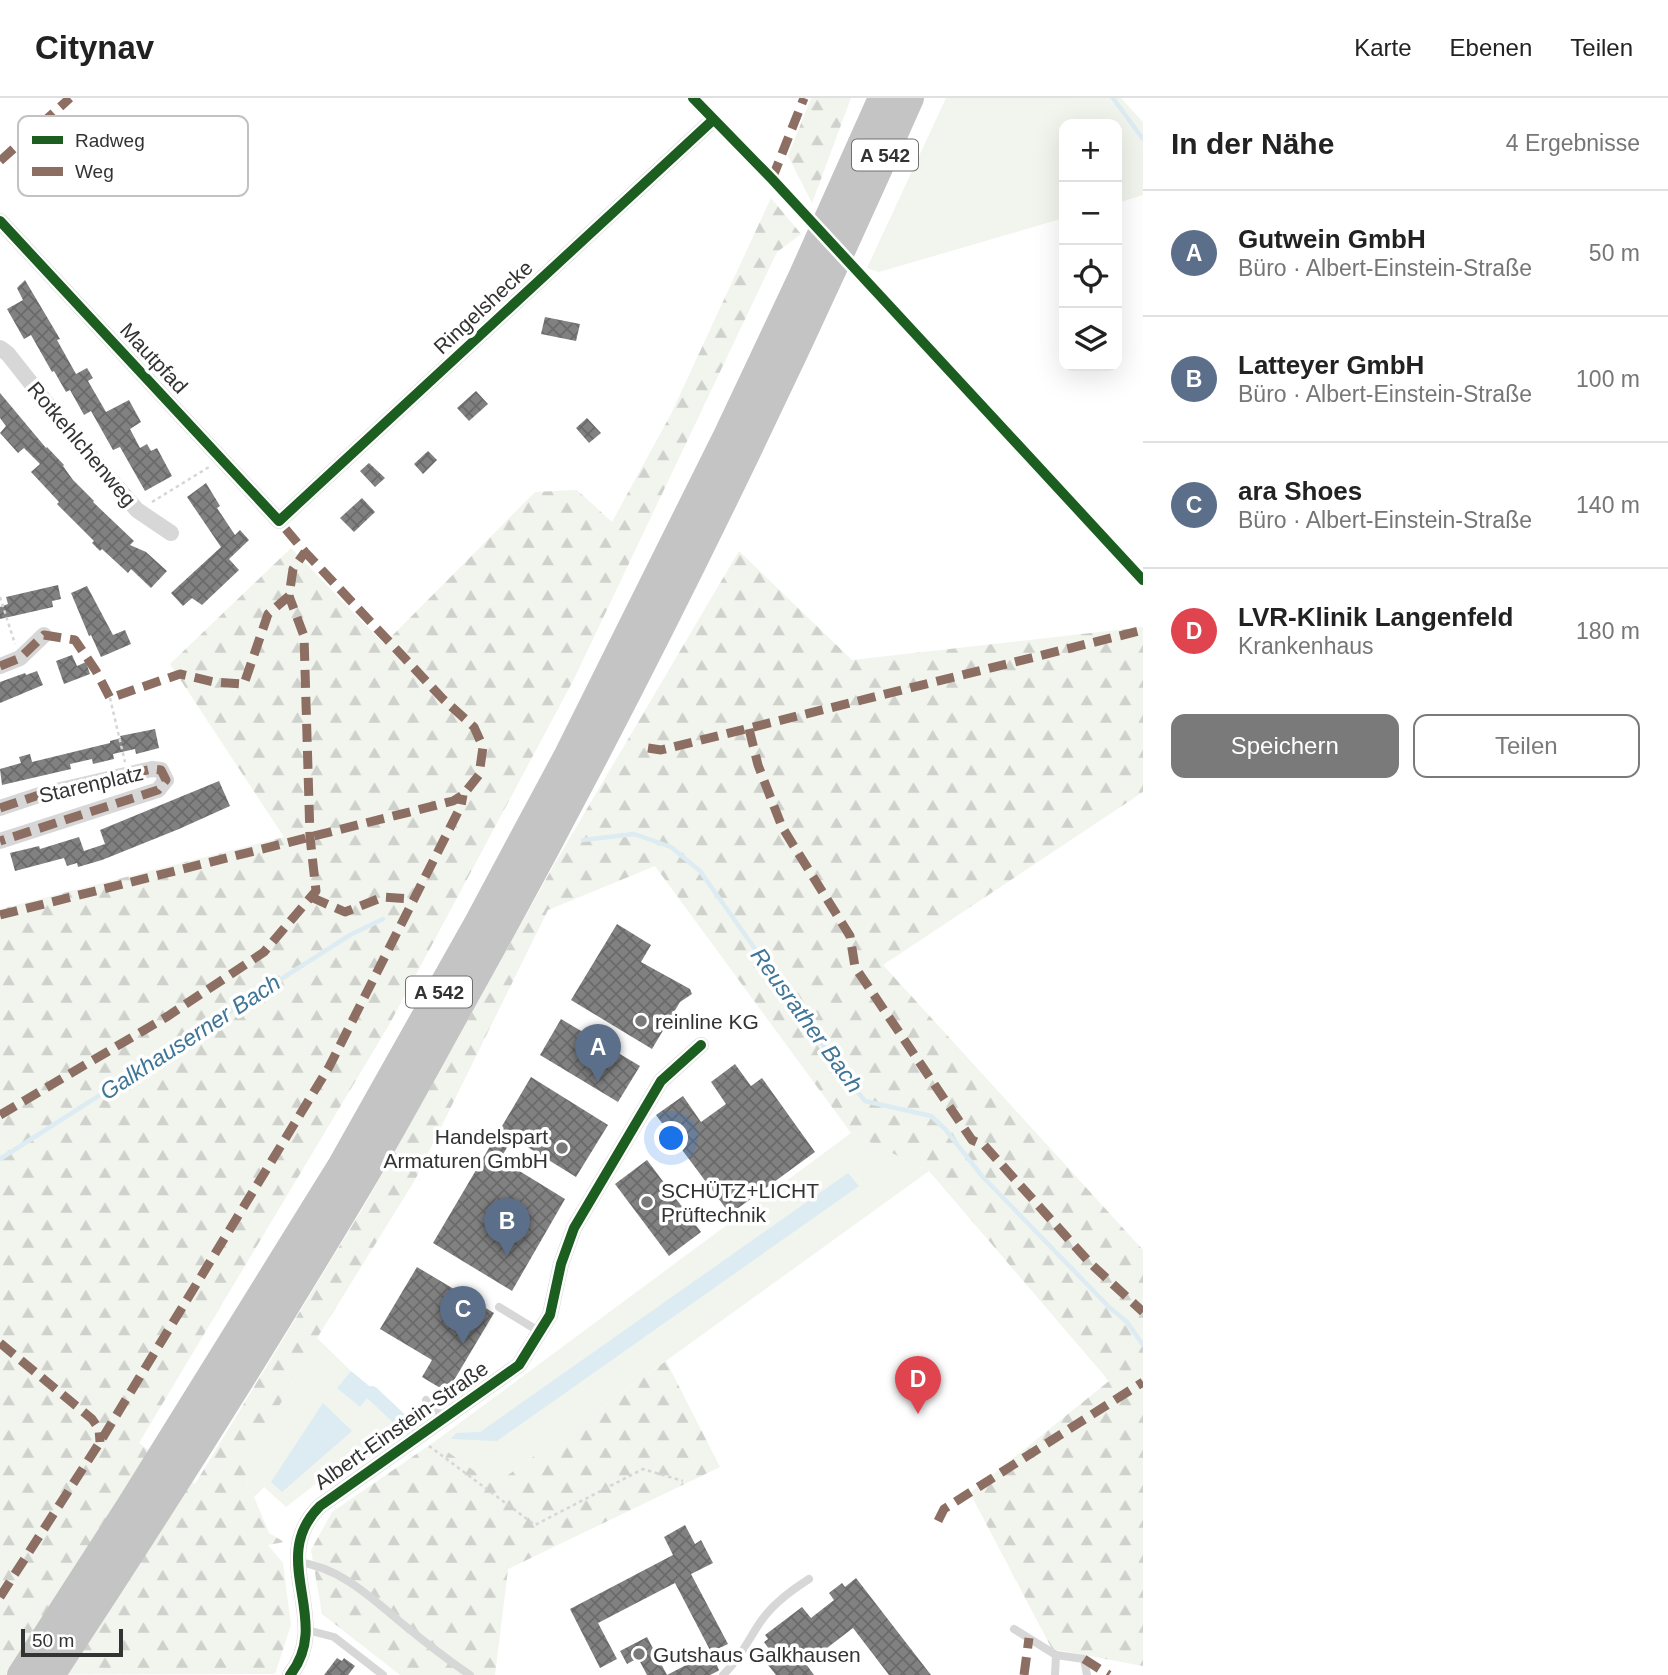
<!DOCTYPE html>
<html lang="de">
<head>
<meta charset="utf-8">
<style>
	body { margin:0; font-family:Arial,sans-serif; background:#f6f6f6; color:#222 }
	.controls { position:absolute; right:21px; top:21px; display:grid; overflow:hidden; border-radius:14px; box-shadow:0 7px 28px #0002 }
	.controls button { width:63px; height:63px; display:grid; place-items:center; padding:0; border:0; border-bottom:2px solid #e0e0e0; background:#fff; color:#222; font:35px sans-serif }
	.scale { position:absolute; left:21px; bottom:18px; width:102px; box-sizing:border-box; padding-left:7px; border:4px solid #333; border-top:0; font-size:19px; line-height:24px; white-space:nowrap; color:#333; -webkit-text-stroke:5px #fff; paint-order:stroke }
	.you { position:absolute; left:672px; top:1041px; width:24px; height:24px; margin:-18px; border:5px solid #fff; border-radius:50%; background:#1a73e8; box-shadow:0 0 0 10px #1a73e833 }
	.badge { display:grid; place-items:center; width:46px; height:46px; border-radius:50%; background:#7a7a7a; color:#fff; font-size:23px; font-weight:700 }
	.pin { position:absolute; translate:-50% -58px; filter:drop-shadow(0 2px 4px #0008) }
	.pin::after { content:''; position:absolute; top:37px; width:24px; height:21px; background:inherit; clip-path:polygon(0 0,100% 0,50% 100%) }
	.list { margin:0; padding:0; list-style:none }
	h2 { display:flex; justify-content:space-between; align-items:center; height:91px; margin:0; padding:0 28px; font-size:30px }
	h2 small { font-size:23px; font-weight:400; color:#767676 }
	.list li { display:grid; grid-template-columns:46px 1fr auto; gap:21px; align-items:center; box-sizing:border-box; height:126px; padding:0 28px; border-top:2px solid #e0e0e0 }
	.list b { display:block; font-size:26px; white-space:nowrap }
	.list p { margin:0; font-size:23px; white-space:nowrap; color:#767676 }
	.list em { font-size:23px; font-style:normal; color:#767676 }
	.actions { display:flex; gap:14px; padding:21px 28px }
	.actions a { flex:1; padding:16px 0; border:2px solid #7a7a7a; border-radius:14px; text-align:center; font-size:24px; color:#7a7a7a }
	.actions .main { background:#7a7a7a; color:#fff }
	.icon { flex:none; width:38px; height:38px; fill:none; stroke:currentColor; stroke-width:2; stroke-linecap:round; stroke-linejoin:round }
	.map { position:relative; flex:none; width:1143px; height:1577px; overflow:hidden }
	header { display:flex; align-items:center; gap:42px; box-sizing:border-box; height:98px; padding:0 35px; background:#fff; border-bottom:2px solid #e0e0e0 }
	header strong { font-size:33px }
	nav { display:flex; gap:38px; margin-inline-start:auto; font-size:24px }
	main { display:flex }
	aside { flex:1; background:#fff }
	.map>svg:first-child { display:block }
</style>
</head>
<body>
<header>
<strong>Citynav</strong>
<nav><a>Karte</a><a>Ebenen</a><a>Teilen</a></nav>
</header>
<main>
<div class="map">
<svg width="1143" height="1577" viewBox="0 0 1143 1577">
	<defs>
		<pattern id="forest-firs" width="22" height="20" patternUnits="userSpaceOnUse" patternTransform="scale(1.75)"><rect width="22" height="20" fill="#f1f5ed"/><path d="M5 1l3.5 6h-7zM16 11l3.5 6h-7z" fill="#cfd2cc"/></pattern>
		<pattern id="building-cross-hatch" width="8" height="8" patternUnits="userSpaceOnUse" patternTransform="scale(1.75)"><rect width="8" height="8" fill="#818181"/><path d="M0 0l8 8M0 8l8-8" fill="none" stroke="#6a6a6a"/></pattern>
	</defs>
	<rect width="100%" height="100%" fill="#fff"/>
	<g fill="#f1f5ed">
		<polygon points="946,0 1121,0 1143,24 1143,97 1117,105 1117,26 1064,26 1064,120 879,174 867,170"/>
		<polygon points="851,1035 929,1073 494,1387 434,1344"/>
		<polygon points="317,1240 351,1273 337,1290 360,1309 369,1298 406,1334 347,1377 339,1368 286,1409 264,1389 254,1399 246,1391 253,1355"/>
	</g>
	<g fill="url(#forest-firs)">
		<polygon points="811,0 851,0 812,105 788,58"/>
		<polygon points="771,100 801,136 777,154 574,581 389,927 139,1345 195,1386 367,1103 555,765 739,453 852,562 1143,529 1143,694 883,867 1143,1152 1143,1568 1052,1551 970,1395 1109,1283 929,1073 851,1035 655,768 548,812 415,1082 317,1240 253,1355 246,1391 254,1399 269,1435 284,1444 268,1447 283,1465 291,1527 275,1576 0,1577 0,811 284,739 170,566 291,450 384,546 535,394 577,392 612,424 671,316"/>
		<polygon points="666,1263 720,1369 508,1471 495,1577 400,1577 322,1516 311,1452 332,1414 434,1344 494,1387"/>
	</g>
	<g fill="#ddebf3">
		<polygon points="848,1075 859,1088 497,1343 451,1341 456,1335 480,1334"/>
		<polygon points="351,1273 374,1292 360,1309 337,1290"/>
		<polygon points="323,1305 352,1333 282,1394 271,1384"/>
	</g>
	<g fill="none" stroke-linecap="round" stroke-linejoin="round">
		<g stroke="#ddebf3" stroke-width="4.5">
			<polyline points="1113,0 1143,41"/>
			<polyline points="583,742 634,736 671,749 700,773 847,981 865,1003 931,1018 945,1031 982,1078 1110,1210 1127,1224 1143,1247"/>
			<polyline points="0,1061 350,837 383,821"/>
		</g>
		<polyline stroke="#ddebf3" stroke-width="14" points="372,1295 408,1329"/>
	</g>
	<g fill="url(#building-cross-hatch)">
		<polygon points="25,182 60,241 57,242 76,276 87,270 93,280 88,283 106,314 129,302 141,324 130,331 140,350 147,346 151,353 157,350 172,378 145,393 120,349 113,352 91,313 84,317 70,292 66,294 54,273 52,274 31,237 24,241 7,211 23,202 17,190"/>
		<polygon points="545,219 580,226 576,243 541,236"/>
		<polygon points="476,293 488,306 469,323 457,310"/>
		<polygon points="0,295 46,350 47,349 64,367 63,368 73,382 94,403 93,404 134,443 130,447 146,454 167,473 151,490 131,471 128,475 102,451 100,453 92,445 94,443 57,406 59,404 31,374 40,366 24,350 18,355 0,335 6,328 0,320"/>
		<polygon points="587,320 601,335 589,345 576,330"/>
		<polygon points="428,353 437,362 423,376 414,366"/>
		<polygon points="369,365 385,380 375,389 360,373"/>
		<polygon points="206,385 220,408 217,410 235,437 240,432 249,442 229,461 239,472 202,507 192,500 183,508 171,495 221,449 187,399"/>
		<polygon points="362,400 375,414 354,434 340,420"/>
		<polygon points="58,487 61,501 52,503 53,509 0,521 0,509 8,506 6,499"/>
		<polygon points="87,488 113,537 125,532 131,546 101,559 91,537 89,538 71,495"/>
		<polygon points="72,557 77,568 86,564 90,576 64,586 56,563"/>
		<polygon points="37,573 43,587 0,605 0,584 25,575 26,577"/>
		<polygon points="155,631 159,650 136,656 135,651 113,656 114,661 93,666 92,661 70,666 71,671 2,687 0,671 21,665 19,659 30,656 32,664 110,645 110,643 121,640 120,638"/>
		<polygon points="219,683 230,708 179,731 102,762 78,769 77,765 67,768 64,760 15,773 10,755 39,748 40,751 79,739 84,753 105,746 100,732"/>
		<polygon points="617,826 651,847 641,864 690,891 692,896 680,904 652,951 571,902"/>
		<polygon points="561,921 640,968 618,1004 540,957"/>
		<polygon points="735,966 751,988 762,980 815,1054 730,1116 656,1017 683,998 701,1024 726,1006 711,984"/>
		<polygon points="531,979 608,1027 576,1079 513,1040 500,1061 565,1101 512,1193 433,1145"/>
		<polygon points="647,1062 701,1134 669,1158 615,1086"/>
		<polygon points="417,1169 494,1215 447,1294 422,1279 432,1262 380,1231"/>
		<polygon points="685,1427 695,1446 701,1442 713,1465 691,1476 728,1546 711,1554 675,1485 598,1525 617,1561 600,1570 570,1511 673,1457 664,1439"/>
		<polygon points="856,1480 931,1577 889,1577 853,1530 806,1566 814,1577 776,1577 760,1557 769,1551 764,1544 768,1541 765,1537 802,1509 811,1520 834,1502 829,1495 842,1485 845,1489"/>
		<polygon points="647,1539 667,1577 647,1577 638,1560 627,1566 620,1553"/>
		<polygon points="711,1554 719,1572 718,1573 710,1577 667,1577"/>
		<polygon points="337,1560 342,1563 344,1560 355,1568 348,1577 324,1577"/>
	</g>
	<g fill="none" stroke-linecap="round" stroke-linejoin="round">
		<g stroke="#d6d6d6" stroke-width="2.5" stroke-dasharray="3.5 3.5" stroke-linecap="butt">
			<polyline points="152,404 209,369"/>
			<polyline points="0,499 15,546"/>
			<polyline points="110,600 125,664"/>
			<polyline points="429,1348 535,1427 643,1371 683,1383"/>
		</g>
		<g stroke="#d7d7d7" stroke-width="8">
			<polyline points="499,1209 540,1234"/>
			<polyline points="426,1302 444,1320"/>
			<path d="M298 1464C340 1469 373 1501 404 1527 426 1545 448 1562 470 1577"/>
			<polyline points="1014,1531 1056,1557"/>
			<polyline points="307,1532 334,1539 383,1577"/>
			<path d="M723 1577C740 1560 746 1546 759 1526 771 1507 790 1493 809 1481"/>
			<polyline points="1055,1577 1056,1557 1084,1561 1087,1577"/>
		</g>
		<g stroke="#d7d7d7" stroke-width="16">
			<polyline points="0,123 279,423 713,22"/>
			<polyline points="0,250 8,256 71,336 137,412 171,435"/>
			<polyline points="0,568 20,560 44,537"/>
			<polyline points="0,710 39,697 152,671 161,672 166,682 158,692 0,743"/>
			<path d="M290 1577C334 1522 266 1461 320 1408L519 1267 550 1217 561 1166 574 1130 661 983 701 947"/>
		</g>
		<g stroke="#c4c4c4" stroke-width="28">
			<polyline points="21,1577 130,1408 340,1070 478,825 568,657 727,338 802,179 882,0"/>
			<path d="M51 1577C157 1416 260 1253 359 1087 396 1025 430 961 465 898 628 606 775 306 910 0"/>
		</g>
		<g stroke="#8d6e63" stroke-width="9" stroke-dasharray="18 9" stroke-linecap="butt">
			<polyline points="0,63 70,0"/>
			<polyline points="772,81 804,0"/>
			<polyline points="0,568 20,560 44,537 75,542 96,573 110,600 180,576 214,584 244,586 268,516 289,498 293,471 305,454"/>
			<polyline points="749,631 758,667 782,729 850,838 855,869 972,1042 984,1047 1090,1165 1143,1214"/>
			<polyline points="648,650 661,652 1143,532"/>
			<polyline points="0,710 39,697 152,671 161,672 166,682 158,692 0,743"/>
			<polyline points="311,799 345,814 383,799 413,801"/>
			<polyline points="0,817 453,703 463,697 479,677 483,649 474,629 443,601 305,454 279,423"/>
			<polyline points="0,1017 168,918 264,854 316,793 310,739 304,538 289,498"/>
			<polyline points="0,1245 92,1321 99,1331 100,1344"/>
			<polyline points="938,1423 944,1411 1143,1284"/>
			<polyline points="0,1499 100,1344 329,969 461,708 463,697"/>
			<polyline points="1084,1561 1109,1577"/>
			<polyline points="1024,1577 1029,1540"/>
		</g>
		<g stroke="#fff" stroke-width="15">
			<g id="cycleway">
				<polyline points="693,0 772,81 1143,482"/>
				<polyline points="0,123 279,423 713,22"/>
				<path d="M290 1577C334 1522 266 1461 320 1408L519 1267 550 1217 561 1166 574 1130 661 983 701 947"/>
			</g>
		</g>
		<use href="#cycleway" stroke="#1b5e20" stroke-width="10"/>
	</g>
	<g fill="#7a7a7a" stroke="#fff" stroke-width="2.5">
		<circle cx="641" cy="923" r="7"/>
		<circle cx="562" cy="1050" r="7"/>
		<circle cx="647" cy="1104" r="7"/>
		<circle cx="639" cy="1556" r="7"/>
	</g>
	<g text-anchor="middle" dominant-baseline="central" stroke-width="7" stroke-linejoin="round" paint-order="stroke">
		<g fill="#fff" stroke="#707070" stroke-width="2">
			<rect x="852" y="41.5" width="66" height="31" rx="5"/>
			<rect x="406" y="878.5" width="66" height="31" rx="5"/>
		</g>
		<g font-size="19" font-weight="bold" fill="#333">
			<text x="885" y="57">A 542</text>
			<text x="439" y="894">A 542</text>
		</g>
		<g font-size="21" fill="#333" stroke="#fff">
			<text transform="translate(483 209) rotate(-43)">Ringelshecke</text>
			<text transform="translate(154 260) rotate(47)">Mautpfad</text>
			<text transform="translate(82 346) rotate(50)">Rotkehlchenweg</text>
			<text transform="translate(91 686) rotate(-13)">Starenplatz</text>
			<text transform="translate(401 1327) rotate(-35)">Albert-Einstein-Straße</text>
		</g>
		<g font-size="21" fill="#333" stroke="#fff" text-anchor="start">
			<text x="655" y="923">reinline KG</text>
			<text x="548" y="1038" text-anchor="end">Handelspart<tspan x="548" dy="24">Armaturen GmbH</tspan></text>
			<text x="661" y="1092">SCHÜTZ+LICHT<tspan x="661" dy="24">Prüftechnik</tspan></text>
			<text x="653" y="1556">Gutshaus Galkhausen</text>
		</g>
		<g font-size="23" font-style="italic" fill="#3f7597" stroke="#fff">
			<text transform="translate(807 922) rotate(54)">Reusrather Bach</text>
			<text transform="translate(190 939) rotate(-33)">Galkhauserner Bach</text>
		</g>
	</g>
	<rect x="18" y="18" width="230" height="80" rx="10" fill="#fff" stroke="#c2c2c2" stroke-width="2"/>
	<rect x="32" y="38" width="31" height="8" fill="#1b5e20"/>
	<rect x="32" y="69" width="31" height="9" fill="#8d6e63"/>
	<g font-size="19" fill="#333">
		<text x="75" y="49">Radweg</text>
		<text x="75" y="80">Weg</text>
	</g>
</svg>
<div class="controls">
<button>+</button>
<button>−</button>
<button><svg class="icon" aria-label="locate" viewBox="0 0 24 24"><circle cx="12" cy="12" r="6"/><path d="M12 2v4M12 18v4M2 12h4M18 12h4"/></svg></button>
<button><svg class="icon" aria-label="layers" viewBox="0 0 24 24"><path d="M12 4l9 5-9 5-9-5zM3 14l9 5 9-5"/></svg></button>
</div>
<div class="scale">50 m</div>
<div class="you"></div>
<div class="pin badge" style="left:598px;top:984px;background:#5c6f8a">A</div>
<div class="pin badge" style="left:507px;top:1158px;background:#5c6f8a">B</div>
<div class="pin badge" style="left:463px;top:1246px;background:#5c6f8a">C</div>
<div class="pin badge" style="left:918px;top:1316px;background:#e0444e">D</div>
</div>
<aside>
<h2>In der Nähe<small>4 Ergebnisse</small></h2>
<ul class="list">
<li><span class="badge" style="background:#5c6f8a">A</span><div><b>Gutwein GmbH</b><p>Büro · Albert-Einstein-Straße</p></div><em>50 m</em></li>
<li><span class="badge" style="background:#5c6f8a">B</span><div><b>Latteyer GmbH</b><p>Büro · Albert-Einstein-Straße</p></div><em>100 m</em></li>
<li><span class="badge" style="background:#5c6f8a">C</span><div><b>ara Shoes</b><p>Büro · Albert-Einstein-Straße</p></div><em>140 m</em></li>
<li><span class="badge" style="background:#e0444e">D</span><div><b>LVR-Klinik Langenfeld</b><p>Krankenhaus</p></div><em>180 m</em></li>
</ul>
<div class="actions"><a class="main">Speichern</a><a>Teilen</a></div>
</aside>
</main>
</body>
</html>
